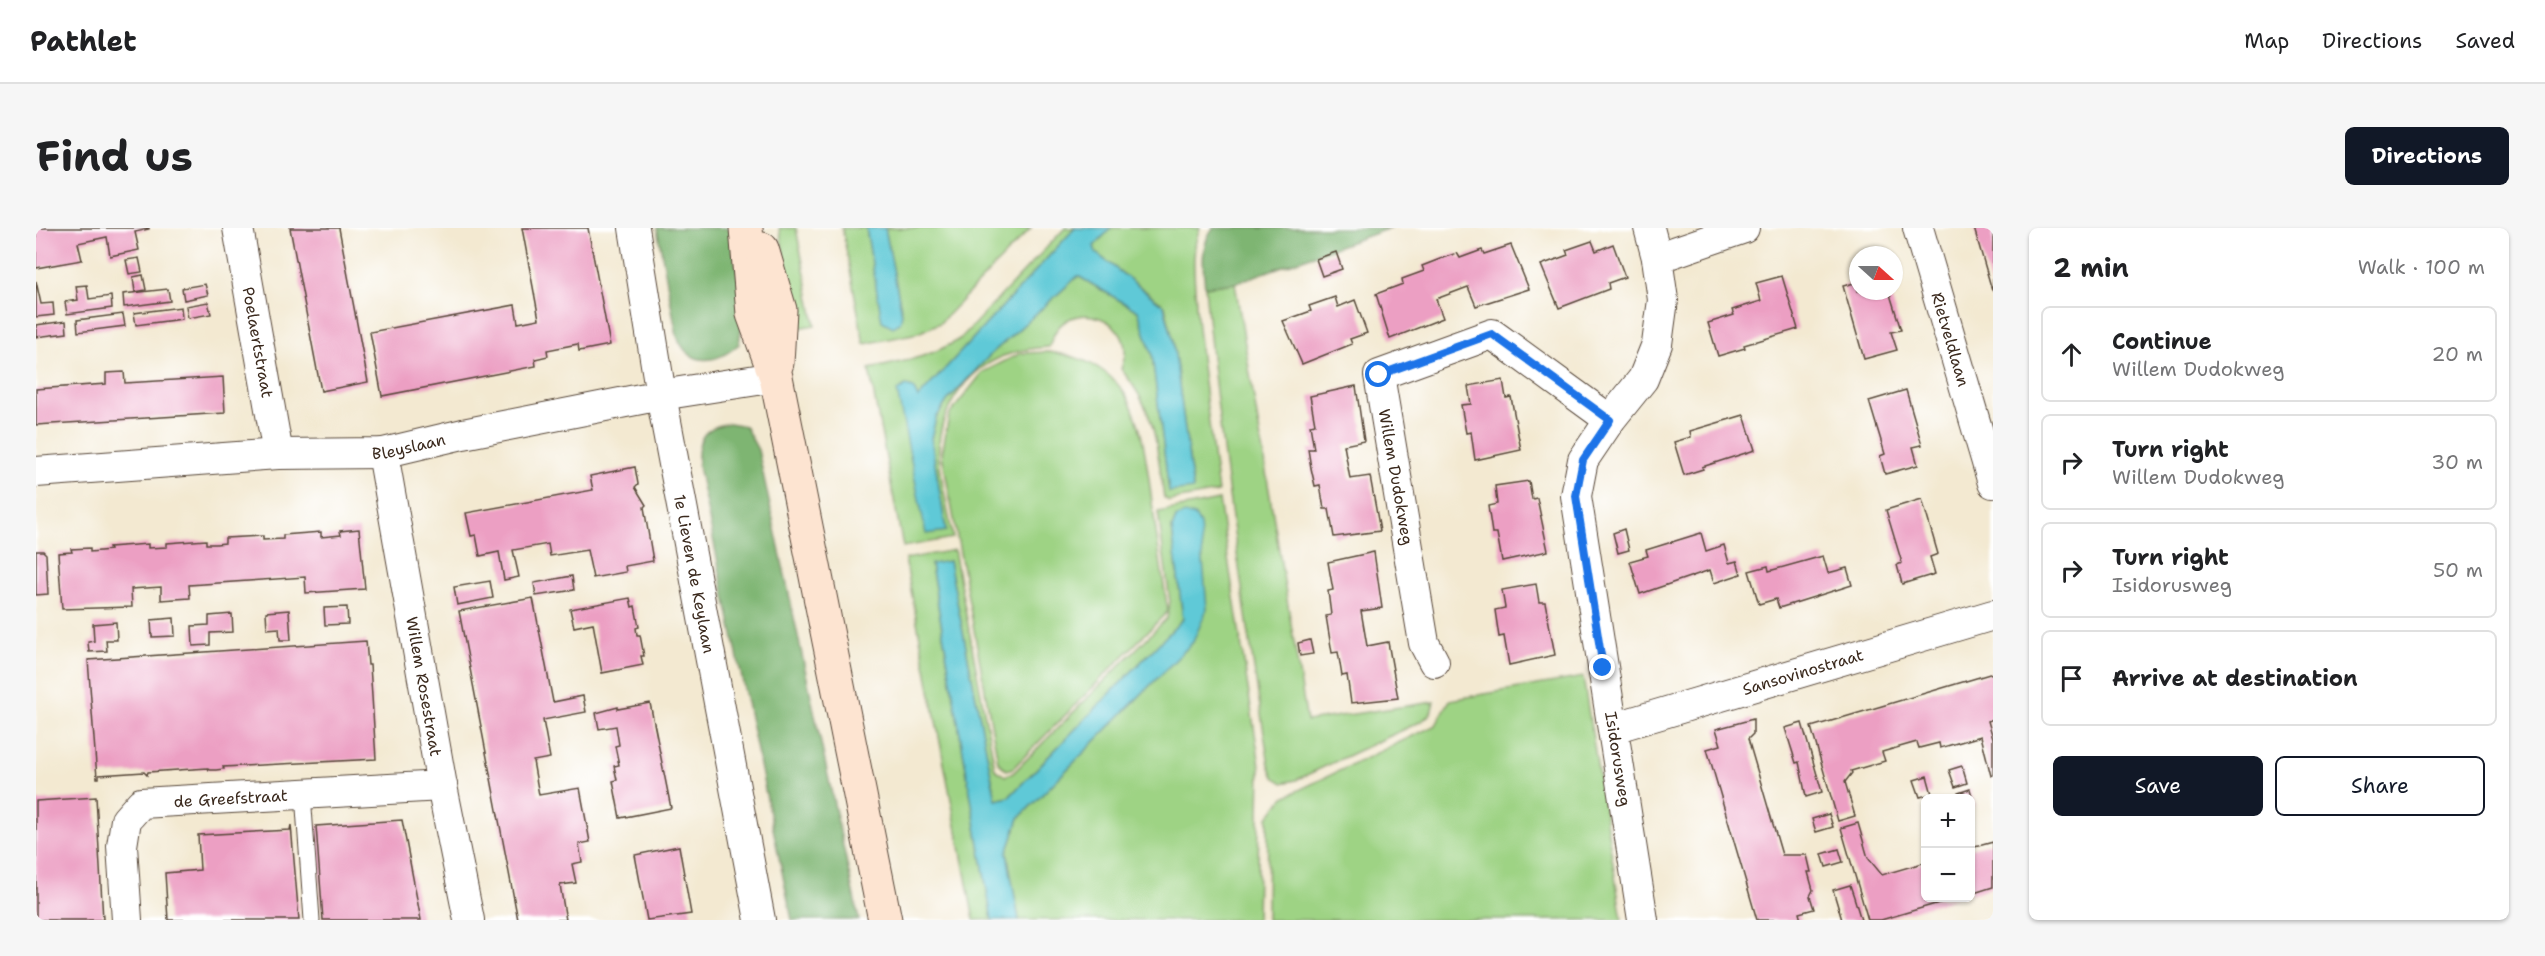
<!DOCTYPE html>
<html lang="en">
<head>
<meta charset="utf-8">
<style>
	body { margin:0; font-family:"Shantell Sans",sans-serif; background:#f6f6f6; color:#202124 }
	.controls { position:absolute; right:18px; bottom:18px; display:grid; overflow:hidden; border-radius:9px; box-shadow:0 2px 4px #0004 }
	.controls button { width:54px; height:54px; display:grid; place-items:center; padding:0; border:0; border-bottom:2px solid #e0e0e0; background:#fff; color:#202124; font:30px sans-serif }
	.compass { position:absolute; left:1813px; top:18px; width:54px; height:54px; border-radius:50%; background:#fff; box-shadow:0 2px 4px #0004; rotate:111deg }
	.stop { position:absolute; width:18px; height:18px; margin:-14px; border:4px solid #1a73e8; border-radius:50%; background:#fff }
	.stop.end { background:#1a73e8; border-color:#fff; box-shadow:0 2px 6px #0008 }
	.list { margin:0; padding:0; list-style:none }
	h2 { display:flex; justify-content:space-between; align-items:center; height:78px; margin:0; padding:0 24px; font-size:26px }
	h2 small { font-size:20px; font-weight:400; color:#757577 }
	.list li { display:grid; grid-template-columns:39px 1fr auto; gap:18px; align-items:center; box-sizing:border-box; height:96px; margin:0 12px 12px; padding:0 12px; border:2px solid #e0e0e0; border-radius:9px }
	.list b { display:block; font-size:22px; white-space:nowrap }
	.list p { margin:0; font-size:20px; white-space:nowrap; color:#757577 }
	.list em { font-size:20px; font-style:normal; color:#757577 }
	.actions { display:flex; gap:12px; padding:18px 24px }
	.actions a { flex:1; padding:14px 0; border:2px solid #111827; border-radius:9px; text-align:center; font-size:21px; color:#111827 }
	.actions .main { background:#111827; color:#fff }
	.icon { flex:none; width:33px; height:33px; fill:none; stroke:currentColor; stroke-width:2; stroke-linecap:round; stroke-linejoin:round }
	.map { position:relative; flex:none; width:1957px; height:692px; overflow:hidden; border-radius:9px }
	header { display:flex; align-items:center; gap:36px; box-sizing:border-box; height:84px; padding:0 30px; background:#fff; border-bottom:2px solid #e0e0e0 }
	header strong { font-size:28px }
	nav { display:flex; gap:33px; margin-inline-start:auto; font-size:21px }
	.intro { display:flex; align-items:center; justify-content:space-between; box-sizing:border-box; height:144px; padding:0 36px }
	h1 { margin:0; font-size:42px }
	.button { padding:15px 27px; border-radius:9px; background:#111827; color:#fff; font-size:21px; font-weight:700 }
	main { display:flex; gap:36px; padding:0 36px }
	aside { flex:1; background:#fff; border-radius:9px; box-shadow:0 2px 4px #0004 }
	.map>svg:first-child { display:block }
</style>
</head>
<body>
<header>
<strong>Pathlet</strong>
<nav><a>Map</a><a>Directions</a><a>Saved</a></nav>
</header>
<div class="intro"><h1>Find us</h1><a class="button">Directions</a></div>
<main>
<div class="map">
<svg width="1957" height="692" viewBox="0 0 1957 692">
	<rect width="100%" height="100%" fill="#fff"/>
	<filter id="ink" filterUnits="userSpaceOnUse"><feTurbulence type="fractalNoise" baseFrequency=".0167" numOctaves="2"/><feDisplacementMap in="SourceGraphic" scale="12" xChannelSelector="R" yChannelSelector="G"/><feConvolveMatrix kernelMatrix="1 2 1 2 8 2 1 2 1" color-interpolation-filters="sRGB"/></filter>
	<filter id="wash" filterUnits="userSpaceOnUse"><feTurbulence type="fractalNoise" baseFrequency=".008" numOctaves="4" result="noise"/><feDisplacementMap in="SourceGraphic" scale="24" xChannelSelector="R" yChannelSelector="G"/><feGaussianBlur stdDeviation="1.35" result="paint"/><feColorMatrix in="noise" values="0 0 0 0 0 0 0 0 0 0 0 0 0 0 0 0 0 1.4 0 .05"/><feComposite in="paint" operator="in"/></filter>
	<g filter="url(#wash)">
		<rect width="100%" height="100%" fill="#f3e9d1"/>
		<g fill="#9ed384" stroke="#6c7e51" stroke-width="1.5">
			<polygon points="743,0 760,0 779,97 762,100"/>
			<polygon points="806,0 830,0 846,92 866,86 849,0 995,0 904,95 882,105 828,116"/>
			<path d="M1029 0H1039L882 170 877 160 870 158 862 163 900 304 910 303 895 210 900 190 911 173 955 126 1042 48 1102 83 1116 127 1133 263 1157 260 1137 112 1129 78 1060 25 1058 18 1075 0H1164C1154 23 1159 52 1160 77 1165 140 1174 202 1182 264L1133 273 1128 270C1120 216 1122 186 1085 141 1086 137 1088 132 1089 127 1092 91 1042 73 1021 101 1018 106 1015 113 1013 119 994 120 976 123 959 132 926 148 900 190 903 227 905 254 912 283 917 310L867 319 833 141C866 134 896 129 925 110Z"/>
			<path d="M1199 55 1271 493 1398 474 1395 485 1386 493 1260 552 1247 555 1238 549 1233 537C1208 378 1184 220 1169 59Z"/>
			<path d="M1013 124C1103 135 1106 201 1116 274 1121 310 1126 347 1132 383L977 540 970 542 962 534 906 226 913 187 947 144 985 125Z"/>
			<polygon points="1183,272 1224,538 1221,692 983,692 971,625 983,590 1157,414 1159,289 1148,286 1140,290 1136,300 1147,391 973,569 960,572 913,333 895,337 956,692 938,692 869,331 918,322 959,541 969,548 977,545 1131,390 1134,374 1122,284"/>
			<polygon points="1547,449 1586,692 1231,692 1232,589 1248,569 1400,497 1414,472"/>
		</g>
		<g fill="#7eb572" stroke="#5c7048" stroke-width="1.5">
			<path d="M621 0H693L708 81 703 116C681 136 653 140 641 108Z"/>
			<path d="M1177 0H1354L1199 55 1169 59C1167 39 1164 17 1177 0Z"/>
			<path d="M694 195 709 198 722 222 823 692H756L662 238C660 211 667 199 694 195Z"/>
		</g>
		<g fill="#5ec9d7" stroke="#4c7a7a" stroke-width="1.5">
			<polygon points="830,0 849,0 866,86 864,95 857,99 846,93"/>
			<polygon points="1039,0 1075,0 1058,18 1060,25 1128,78 1137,112 1157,261 1133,264 1116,127 1102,83 1042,48 955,126 911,173 900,190 895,210 910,303 890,306 861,163 870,158 877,160 882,170"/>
			<polygon points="1148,286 1159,288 1164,297 1171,381 1157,414 983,590 971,625 983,692 956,692 895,336 913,333 960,572 973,569 1147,391 1136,300 1140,290"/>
		</g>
		<g id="blocks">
			<g fill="#ec9fc3">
				<polygon points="0,0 113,0 113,1 99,4 103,22 74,28 71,9 42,15 46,32 0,40"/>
				<polygon points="254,0 303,0 332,154 285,163"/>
				<polygon points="486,0 552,0 574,117 543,123 542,116 511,122 512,128 499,131 500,138 346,168 334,104 479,77 482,95 503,91"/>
				<polygon points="1938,0 1957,0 1957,62 1956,62"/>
				<polygon points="1556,13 1560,23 1577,16 1589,49 1572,55 1573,61 1523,80 1505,37 1532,27 1530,22"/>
				<polygon points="1475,17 1493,61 1440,78 1432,59 1400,71 1407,90 1354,111 1340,66 1367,56 1366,51 1388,43 1386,38 1404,31 1421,25 1424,30 1446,22 1448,26"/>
				<polygon points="1300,24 1306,41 1286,48 1280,31"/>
				<polygon points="103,30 106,44 93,46 90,32"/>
				<polygon points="107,47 110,62 99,64 97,49"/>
				<polygon points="1746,48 1762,101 1708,117 1709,120 1682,128 1672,95 1698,87 1696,82 1725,73 1720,55"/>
				<polygon points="0,53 5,76 17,75 18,87 0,89"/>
				<polygon points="1822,54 1822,63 1853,63 1865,102 1855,104 1861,122 1828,131 1807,58"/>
				<polygon points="169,56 172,67 148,72 146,60"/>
				<polygon points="51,57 53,71 75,68 76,80 31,86 29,74 42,72 40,58"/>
				<polygon points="132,61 134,73 88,79 87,66"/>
				<polygon points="1299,69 1302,79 1319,72 1331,105 1314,111 1316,116 1266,136 1247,93 1275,83 1273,78"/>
				<polygon points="172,74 175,86 152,90 150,78"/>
				<polygon points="145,79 146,91 100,97 98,85"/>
				<polygon points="87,86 89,98 42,104 41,92"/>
				<polygon points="30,93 31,105 0,109 0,97"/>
				<polygon points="88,144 89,155 187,149 189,185 0,197 0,161 70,156 70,145"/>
				<polygon points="1467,152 1470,170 1475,169 1485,222 1439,232 1435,204 1430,205 1425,177 1435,176 1432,158"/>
				<polygon points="1320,158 1328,213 1308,217 1314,251 1334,248 1344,303 1298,309 1293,281 1288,281 1284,257 1279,258 1275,240 1272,221 1278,221 1274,197 1279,196 1274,168"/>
				<polygon points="1870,162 1886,217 1877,219 1882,237 1849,246 1844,228 1849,226 1833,173"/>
				<polygon points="1708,187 1719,222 1666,239 1667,241 1648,247 1638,214 1655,209 1654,203"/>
				<polygon points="599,239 602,256 599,259 610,277 608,279 617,333 589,338 590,344 557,350 551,322 514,328 512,316 477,322 483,349 468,352 463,324 444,328 440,307 435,308 430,285 557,262 554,248"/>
				<polygon points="1493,253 1496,271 1501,270 1512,323 1466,333 1461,305 1456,305 1452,278 1461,276 1459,258"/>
				<polygon points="1886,271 1902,326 1894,329 1899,346 1866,356 1861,337 1866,335 1850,282"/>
				<polygon points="323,301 329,361 270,365 269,349 153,357 154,370 125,372 125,359 95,361 96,379 26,381 22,325 36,324 35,321 54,320 54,324 74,322 73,319 112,316 112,320 131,319 131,315 170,312 170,316 180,316 189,315 189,310 227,308 227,312 247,311 247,307 285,304 285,309 305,307 304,303"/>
				<polygon points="1588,301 1593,322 1582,325 1577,305"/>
				<polygon points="1665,305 1670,323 1688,317 1693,335 1701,333 1705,346 1678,355 1674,342 1604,366 1594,333 1612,328 1610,322"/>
				<polygon points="0,323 7,323 10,326 12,366 0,367"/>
				<polygon points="1338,324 1346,380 1325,383 1331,418 1352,414 1362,470 1315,475 1311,447 1306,448 1302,424 1296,425 1290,388 1295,387 1292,363 1297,362 1292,334"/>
				<polygon points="1787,328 1792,345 1811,340 1816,357 1743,380 1740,371 1723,376 1713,343 1732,338 1733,343"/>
				<polygon points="536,348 538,362 500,368 498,355"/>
				<polygon points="454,353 457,370 421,377 418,359"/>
				<polygon points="1500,356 1503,374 1509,374 1519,427 1473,437 1468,408 1463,409 1459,382 1469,380 1466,362"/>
				<polygon points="497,370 517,474 547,468 550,484 507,492 514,530 497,533 503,567 544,560 554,614 543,616 546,634 536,636 540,655 524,657 530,692 482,692 423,383"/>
				<polygon points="594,370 596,379 599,378 603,399 600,400 601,407 604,407 608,428 605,428 607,437 566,445 557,395 538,399 534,381"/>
				<polygon points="311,379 312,396 289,397 288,380"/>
				<polygon points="253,382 255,412 244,412 243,400 231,401 230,384"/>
				<polygon points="196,386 197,404 174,405 174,417 157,418 156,398 173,397 173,388"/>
				<polygon points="138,390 139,408 116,409 115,392"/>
				<polygon points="80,394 81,412 70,412 71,423 53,424 52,414 58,413 57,396"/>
				<polygon points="1274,412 1277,426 1264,428 1262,415"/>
				<polygon points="330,413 332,437 334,437 340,531 187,539 188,541 180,542 173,542 172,540 112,544 111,547 108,544 63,547 63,550 61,550 52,432"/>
				<polygon points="1957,445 1957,491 1952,493 1957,510 1957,547 1955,548 1945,508 1904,520 1903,515 1883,520 1881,514 1846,524 1849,533 1815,543 1816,545 1809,554 1819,588 1802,593 1775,499"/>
				<polygon points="614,475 635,580 584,590 577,553 581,552 578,538 583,537 579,518 583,517 580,498 563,501 560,485 582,479 582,481"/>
				<polygon points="1717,491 1717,506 1712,511 1746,627 1771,627 1775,644 1772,644 1777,662 1774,668 1778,681 1763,685 1765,692 1721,692 1671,521 1685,517 1680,501"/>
				<polygon points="1766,495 1786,564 1770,569 1763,534 1760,535 1749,500"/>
				<polygon points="1926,538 1931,555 1919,559 1913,542"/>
				<polygon points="1891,548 1896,566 1884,569 1878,552"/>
				<polygon points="1934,561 1939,578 1935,579 1935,570 1923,570 1922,565"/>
				<polygon points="60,569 67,692 0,692 0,573"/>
				<polygon points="1793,586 1797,599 1780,604 1776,591"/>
				<polygon points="366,592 385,692 287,692 280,598"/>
				<polygon points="1822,595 1832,630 1846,647 1890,634 1890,670 1920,670 1845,692 1832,692 1805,600"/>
				<polygon points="255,597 263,692 132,692 129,645 164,642 162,607 254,602"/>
				<polygon points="1957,614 1957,659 1935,666 1935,620"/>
				<polygon points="643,618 655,686 611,692 599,627"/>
				<polygon points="1803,621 1807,634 1790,639 1786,626"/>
				<polygon points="1814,657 1818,669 1825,692 1806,692 1797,662"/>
			</g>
		</g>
	</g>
	<g filter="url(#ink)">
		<use href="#blocks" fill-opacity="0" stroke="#574739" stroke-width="1.5"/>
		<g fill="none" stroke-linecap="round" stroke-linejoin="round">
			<g stroke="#574739" stroke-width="17">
				<polyline id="service" points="267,566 276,692"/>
			</g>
			<g stroke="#574739" stroke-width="32">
				<g id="minor">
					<path id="s1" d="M202 0 242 226"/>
					<path id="s2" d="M598 0 625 167 724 692"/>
					<path id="s3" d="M1882 0 1957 255"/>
					<polyline points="1621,30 1708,0"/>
					<path id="s4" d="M347 225 406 558 433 692"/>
					<path id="s5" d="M0 244 242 226 347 225 427 206 625 167 740 149"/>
					<polyline points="1398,434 1388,415 1343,147 1456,106 1574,192"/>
					<path id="s6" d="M1577 500 1957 387"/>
					<path id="s7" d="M91 692 86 618 90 592 105 575 406 558"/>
					<polyline points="1607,692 1540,268 1547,232 1574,192 1607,151 1621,116 1627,72 1621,30 1613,0"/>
				</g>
			</g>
			<g stroke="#574739" stroke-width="35">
				<g id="secondary">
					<polyline points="710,0 717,86 740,149 849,692"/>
					<polyline points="726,21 744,82 741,135"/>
				</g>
			</g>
			<use href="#service" stroke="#fff" stroke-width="15"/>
			<use href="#minor" stroke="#fff" stroke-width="30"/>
			<use href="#secondary" stroke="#fde4d1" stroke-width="33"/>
		</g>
	</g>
	<g fill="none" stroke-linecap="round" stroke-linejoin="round" filter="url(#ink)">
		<polyline stroke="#1a73e8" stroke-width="8" points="1343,147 1456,106 1574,192 1547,232 1540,268 1567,440"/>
	</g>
	<g text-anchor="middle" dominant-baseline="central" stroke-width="4.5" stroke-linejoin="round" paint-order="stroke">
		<g font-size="16" fill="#3b2a1e" stroke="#fff">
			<text stroke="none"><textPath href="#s3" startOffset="116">Rietveldlaan</textPath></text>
			<text stroke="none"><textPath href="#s1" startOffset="116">Poelaertstraat</textPath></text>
			<text stroke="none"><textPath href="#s5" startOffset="374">Bleyslaan</textPath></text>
			<text transform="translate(1360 249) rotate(80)">Willem Dudokweg</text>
			<text stroke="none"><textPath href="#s2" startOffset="351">1e Lieven de Keylaan</textPath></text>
			<text stroke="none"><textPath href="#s6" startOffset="198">Sansovinostraat</textPath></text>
			<text stroke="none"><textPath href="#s4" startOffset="237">Willem Rosestraat</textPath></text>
			<text transform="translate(1582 531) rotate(81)">Isidorusweg</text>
			<text stroke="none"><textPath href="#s7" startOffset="213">de Greefstraat</textPath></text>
		</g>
	</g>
</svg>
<div class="controls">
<button>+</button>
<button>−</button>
</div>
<svg class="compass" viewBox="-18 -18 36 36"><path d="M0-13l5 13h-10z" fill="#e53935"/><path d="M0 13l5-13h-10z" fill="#757577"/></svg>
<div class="stop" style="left:1343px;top:147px"></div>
<div class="stop end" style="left:1567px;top:440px"></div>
</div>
<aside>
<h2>2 min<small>Walk · 100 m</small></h2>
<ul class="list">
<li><svg class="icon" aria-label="ahead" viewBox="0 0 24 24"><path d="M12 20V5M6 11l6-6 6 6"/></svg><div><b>Continue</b><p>Willem Dudokweg</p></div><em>20 m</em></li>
<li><svg class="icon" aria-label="right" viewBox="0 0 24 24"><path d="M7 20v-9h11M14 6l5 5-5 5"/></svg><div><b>Turn right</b><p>Willem Dudokweg</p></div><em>30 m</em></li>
<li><svg class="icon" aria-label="right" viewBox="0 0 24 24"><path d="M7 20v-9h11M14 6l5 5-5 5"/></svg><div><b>Turn right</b><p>Isidorusweg</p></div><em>50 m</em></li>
<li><svg class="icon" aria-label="arrive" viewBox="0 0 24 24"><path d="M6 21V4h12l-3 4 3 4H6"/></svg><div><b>Arrive at destination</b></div></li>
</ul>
<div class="actions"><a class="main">Save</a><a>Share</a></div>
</aside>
</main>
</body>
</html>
